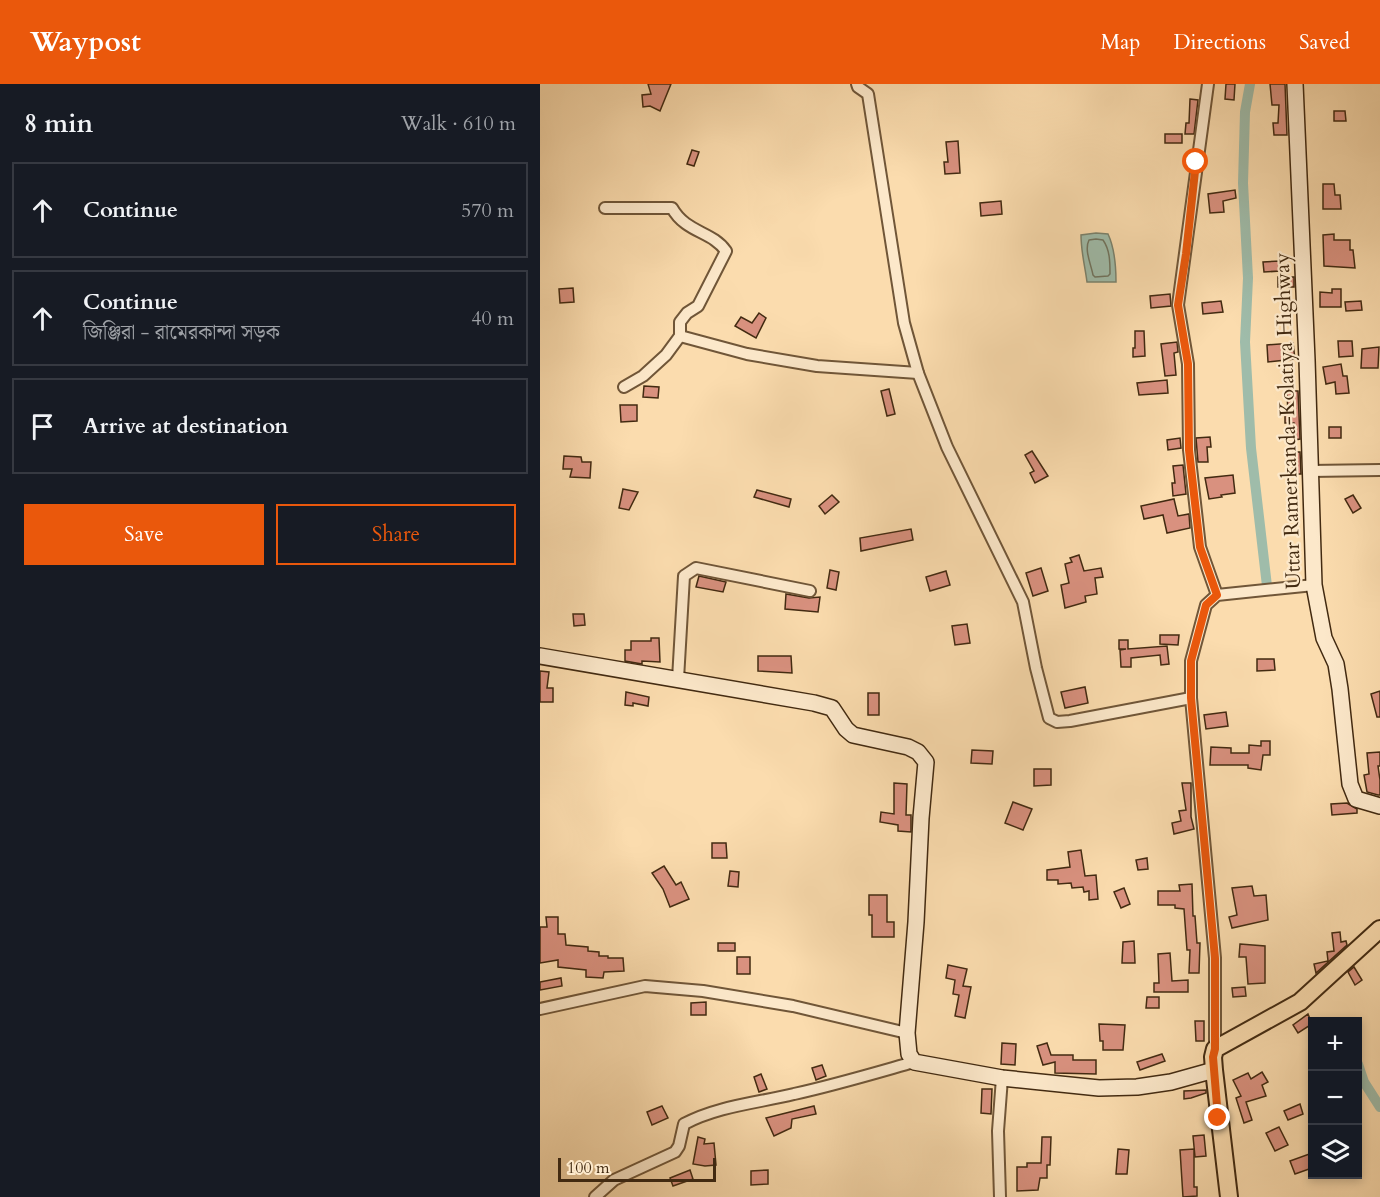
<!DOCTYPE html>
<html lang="en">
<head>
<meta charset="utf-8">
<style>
	body { margin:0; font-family:Cardo,"Noto Serif Bengali",serif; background:#242831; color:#f1f3f6 }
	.controls { position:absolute; right:18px; bottom:18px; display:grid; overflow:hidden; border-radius:0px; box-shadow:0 3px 9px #0003 }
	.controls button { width:54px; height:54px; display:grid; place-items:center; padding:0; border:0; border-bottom:2px solid #363941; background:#171b24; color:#f1f3f6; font:30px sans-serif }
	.scale { position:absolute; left:18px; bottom:15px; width:158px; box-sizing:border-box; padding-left:6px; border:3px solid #422a11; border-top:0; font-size:16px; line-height:21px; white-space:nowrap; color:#422a11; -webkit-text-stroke:4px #fce8ca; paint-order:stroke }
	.stop { position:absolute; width:18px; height:18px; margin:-14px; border:4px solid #ea580c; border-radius:50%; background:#fff }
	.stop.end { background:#ea580c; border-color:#fff; box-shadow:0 2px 6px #0008 }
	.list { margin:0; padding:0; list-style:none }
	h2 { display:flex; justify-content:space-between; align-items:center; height:78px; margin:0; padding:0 24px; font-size:26px }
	h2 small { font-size:20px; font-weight:400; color:#9ea1a6 }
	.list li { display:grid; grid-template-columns:39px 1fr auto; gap:18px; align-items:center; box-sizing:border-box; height:96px; margin:0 12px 12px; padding:0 12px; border:2px solid #363941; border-radius:0px }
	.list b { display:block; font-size:22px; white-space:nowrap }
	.list p { margin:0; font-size:20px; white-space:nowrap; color:#9ea1a6 }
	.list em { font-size:20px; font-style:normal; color:#9ea1a6 }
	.actions { display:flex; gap:12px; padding:18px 24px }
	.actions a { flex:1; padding:14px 0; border:2px solid #ea580c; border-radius:0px; text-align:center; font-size:21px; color:#ea580c }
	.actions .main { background:#ea580c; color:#fff }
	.icon { flex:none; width:33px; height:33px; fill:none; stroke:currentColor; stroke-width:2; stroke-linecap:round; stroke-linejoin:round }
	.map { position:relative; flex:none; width:840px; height:1113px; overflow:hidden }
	header { display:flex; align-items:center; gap:36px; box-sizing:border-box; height:84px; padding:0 30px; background:#ea580c; color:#fff }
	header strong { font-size:28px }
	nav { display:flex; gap:33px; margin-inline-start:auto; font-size:21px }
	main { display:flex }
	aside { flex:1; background:#171b24 }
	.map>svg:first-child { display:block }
</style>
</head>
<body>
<header>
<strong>Waypost</strong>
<nav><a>Map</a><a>Directions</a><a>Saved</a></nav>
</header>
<main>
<aside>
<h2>8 min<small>Walk · 610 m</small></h2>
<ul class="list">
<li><svg class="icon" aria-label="ahead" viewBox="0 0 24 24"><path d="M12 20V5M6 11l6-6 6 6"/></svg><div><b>Continue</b></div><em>570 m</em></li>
<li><svg class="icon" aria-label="ahead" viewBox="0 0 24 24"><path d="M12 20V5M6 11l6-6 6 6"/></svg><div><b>Continue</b><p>জিঞ্জিরা - রামেরকান্দা সড়ক</p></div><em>40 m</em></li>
<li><svg class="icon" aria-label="arrive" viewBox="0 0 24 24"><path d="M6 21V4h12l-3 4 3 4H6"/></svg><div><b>Arrive at destination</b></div></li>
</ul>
<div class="actions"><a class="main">Save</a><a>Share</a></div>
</aside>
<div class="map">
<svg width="840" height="1113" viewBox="0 0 840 1113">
	<rect width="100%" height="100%" fill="#fbdcae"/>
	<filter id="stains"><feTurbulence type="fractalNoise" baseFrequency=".00333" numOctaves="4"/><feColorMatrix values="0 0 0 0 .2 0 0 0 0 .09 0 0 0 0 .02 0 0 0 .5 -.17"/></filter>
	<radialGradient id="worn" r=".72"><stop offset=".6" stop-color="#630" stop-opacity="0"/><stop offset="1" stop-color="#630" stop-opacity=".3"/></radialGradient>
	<path fill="#9fbcaa" stroke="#7a826d" stroke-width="1.5" d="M556 149 568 150C575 165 576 181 576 198H547C545 182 541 168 541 151Z"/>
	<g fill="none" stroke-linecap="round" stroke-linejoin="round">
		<path stroke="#70735e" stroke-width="1.5" d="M556 155 563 156C570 166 570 178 570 190L568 192 555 193 553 191C551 180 544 166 549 156Z"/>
		<g stroke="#9fbcaa" stroke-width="10">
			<polyline points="710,0 705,28 703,99 708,194 705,258 711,364 727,502"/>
			<polyline points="818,980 824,998 840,1023"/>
		</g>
	</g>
	<g fill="#d9917f" stroke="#422a11" stroke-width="1.5">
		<polygon points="108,0 131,0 120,27 110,22 103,23 102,11 111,10"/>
		<polygon points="686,0 695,0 694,16 685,15"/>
		<polygon points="730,0 745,0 747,51 734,51 733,39 738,39 739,21 732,21"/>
		<polygon points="650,15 658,16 654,50 645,50 646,39 649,39"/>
		<polygon points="794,27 805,27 806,37 794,37"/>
		<rect x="625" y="50" width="17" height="9"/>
		<polygon points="418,57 420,89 405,90 404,78 408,78 406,58"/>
		<polygon points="152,66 159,68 154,82 147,80"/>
		<polygon points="783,100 794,100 795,111 800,111 801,125 783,125"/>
		<polygon points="695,106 696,114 683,117 684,128 670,129 668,110"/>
		<polygon points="461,117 462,130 441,132 440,119"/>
		<polygon points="794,150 794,156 810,156 810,166 813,166 815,184 784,182 783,151"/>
		<polygon points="740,177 740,187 724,188 723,178"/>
		<rect x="738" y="193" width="16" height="10"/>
		<polygon points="33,204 34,218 20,219 19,205"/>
		<polygon points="792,205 801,205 801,223 780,223 780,208 792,209"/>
		<polygon points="630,210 631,222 611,224 610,212"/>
		<polygon points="681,217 683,228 663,230 662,219"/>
		<polygon points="821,217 822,226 806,227 805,218"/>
		<polygon points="219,229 226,234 216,254 195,242 201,233 212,239"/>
		<polygon points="595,247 604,247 605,272 593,273 593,264 595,264"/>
		<polygon points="798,257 812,257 813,272 799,273"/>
		<polygon points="637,258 638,268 634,269 636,291 625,292 621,260"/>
		<polygon points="753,259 755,275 728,278 727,261"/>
		<polygon points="839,263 838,284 821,284 822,265"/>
		<polygon points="801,280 803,292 807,292 809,309 796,310 795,298 786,300 783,283"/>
		<polygon points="627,296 628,309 599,311 597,299"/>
		<polygon points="104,302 119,303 118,314 103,313"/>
		<polygon points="349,305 355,330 347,332 341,307"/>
		<polygon points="747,307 758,307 760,355 754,356 754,339 745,339 745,331 748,331"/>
		<polygon points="80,321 97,321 97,337 81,338"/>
		<rect x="789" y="343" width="12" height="11"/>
		<polygon points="670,353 671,363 667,363 668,378 658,378 656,354"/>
		<polygon points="640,354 641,364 628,366 627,356"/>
		<polygon points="492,367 508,392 495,399 490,389 494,387 485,371"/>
		<polygon points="752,368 760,368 761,390 753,390"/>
		<polygon points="24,372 41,373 42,378 51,378 50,394 30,393 32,385 23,385"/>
		<polygon points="643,381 646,410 633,412 632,399 635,399 633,382"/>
		<polygon points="693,391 695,409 681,411 682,413 669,415 665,394"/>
		<polygon points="83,405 98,408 89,426 79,424"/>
		<polygon points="217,406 251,415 249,423 214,413"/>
		<polygon points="292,411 299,418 285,430 279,422"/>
		<polygon points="813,411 821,424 813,429 805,415"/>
		<polygon points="634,415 638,432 649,430 650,444 627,449 623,431 604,435 601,422"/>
		<polygon points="371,445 373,456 321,467 320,454"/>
		<polygon points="539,471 544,487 561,484 563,493 555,494 557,510 545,512 546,518 525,524 521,501 529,499 525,480 532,478 530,474"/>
		<polygon points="501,484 508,507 493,512 486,489"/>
		<polygon points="290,486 299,488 296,506 287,504"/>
		<polygon points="406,487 410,501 390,507 386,493"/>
		<polygon points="159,492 186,498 183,508 156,503"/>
		<polygon points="246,510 269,514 280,513 278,528 245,525"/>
		<polygon points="33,530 44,530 45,541 34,542"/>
		<polygon points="427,540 430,559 415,561 412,542"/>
		<polygon points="620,551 639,551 638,561 620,560"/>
		<polygon points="111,554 119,554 120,578 102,577 102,580 85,577 85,566 91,566 91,557 111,557"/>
		<polygon points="579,556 588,556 588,565 627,562 629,580 621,581 620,571 591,574 591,583 581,583 580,566 586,565 579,565"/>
		<polygon points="218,572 251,572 252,589 218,587"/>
		<polygon points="717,575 734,575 735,586 717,587"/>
		<polygon points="0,587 9,588 7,604 13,604 13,618 0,618"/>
		<polygon points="545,603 548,619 525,624 521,608"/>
		<polygon points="840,607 840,633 837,633 831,610"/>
		<polygon points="86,608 109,613 108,622 93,619 93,622 85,621"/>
		<rect x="328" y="609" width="11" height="22"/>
		<polygon points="686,628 688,642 666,645 664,631"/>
		<polygon points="721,657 730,657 730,671 723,671 721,686 708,684 708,681 670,681 671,663 691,664 691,669 709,669 709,661 721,662"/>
		<polygon points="432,666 453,667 452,680 431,679"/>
		<polygon points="840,668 840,682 838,682 840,696 840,711 838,711 827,708 824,691 829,690 827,669"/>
		<polygon points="494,685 511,685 511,701 494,702"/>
		<polygon points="354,699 367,700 366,731 371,731 371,748 358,747 358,741 340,738 341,728 354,730"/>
		<polygon points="642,699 651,699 651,733 654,745 634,750 632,739 641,737 639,727 646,726"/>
		<polygon points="473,718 492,725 483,746 465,739"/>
		<polygon points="807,719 817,725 817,729 792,731 791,720"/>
		<polygon points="172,759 186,759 187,774 172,774"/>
		<polygon points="541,766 545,792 556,791 558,815 549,816 549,807 544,808 543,803 532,804 531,799 518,800 518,796 507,796 507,786 530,783 528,768"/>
		<polygon points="607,774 608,785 598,786 596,776"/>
		<polygon points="124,782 136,801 141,798 149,815 130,823 123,805 112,789"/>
		<polygon points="190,787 199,788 198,803 188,802"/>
		<polygon points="652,800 653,832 655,832 657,859 660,859 659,889 649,889 650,866 647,866 644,825 635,824 635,821 618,821 618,807 640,807 639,801"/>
		<polygon points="712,802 714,812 726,811 728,836 692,844 689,833 697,831 692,804"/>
		<polygon points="584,804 590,820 581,824 574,808"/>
		<polygon points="329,811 347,811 347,838 354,838 354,853 332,853 332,831 329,831"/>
		<polygon points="6,833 18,833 18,850 25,850 26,861 48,863 48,867 59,868 59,872 68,872 68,874 83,874 84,887 64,888 63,894 46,893 46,886 18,883 18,876 0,879 0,843 7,843"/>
		<polygon points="800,848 801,858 806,857 807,861 776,889 774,880 788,877 787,868 794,867 792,849"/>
		<polygon points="594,857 595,879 582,879 583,858"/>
		<rect x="178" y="859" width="17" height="8"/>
		<polygon points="700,860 725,862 725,899 708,900 706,873 699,873"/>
		<polygon points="630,869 632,897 648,896 648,908 614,908 614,899 619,899 618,870"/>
		<rect x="197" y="873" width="13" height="17"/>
		<polygon points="408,881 427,885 423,902 431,903 425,934 415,932 419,911 413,910 415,896 406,894"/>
		<polygon points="814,883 822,896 815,901 808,888"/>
		<polygon points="21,894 22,902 0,906 0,898"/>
		<polygon points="705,903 706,912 693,913 692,904"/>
		<polygon points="607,913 619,913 619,924 606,924"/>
		<polygon points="166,918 166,931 151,931 151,919"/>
		<polygon points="768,930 772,940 758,949 753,941"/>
		<polygon points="655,937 664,937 664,957 656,957"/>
		<polygon points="559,940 585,941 583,966 563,966 563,957 560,957"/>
		<polygon points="462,959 476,960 475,981 461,980"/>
		<polygon points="507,959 511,971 533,971 533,976 556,976 556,990 515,989 515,978 503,981 497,962"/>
		<polygon points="622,970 625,977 600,986 597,978"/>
		<polygon points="282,981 286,992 276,996 272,984"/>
		<polygon points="722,988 728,998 722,1001 726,1012 706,1018 712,1036 704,1039 696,1014 701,1012 693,996 708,989 711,995"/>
		<polygon points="221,990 227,1005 219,1008 214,993"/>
		<polygon points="442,1005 452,1005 451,1030 441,1029"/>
		<polygon points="666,1006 666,1009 651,1014 644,1015 644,1007"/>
		<polygon points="760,1020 763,1030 748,1036 744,1027"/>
		<polygon points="122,1022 128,1034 112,1041 107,1028"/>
		<polygon points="274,1022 276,1030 252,1035 251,1044 234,1052 226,1034"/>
		<polygon points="739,1043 748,1061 735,1067 726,1049"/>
		<polygon points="664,1051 666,1072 655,1073 653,1052"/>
		<polygon points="158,1053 165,1055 164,1060 174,1059 176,1081 165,1082 153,1080"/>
		<polygon points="502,1053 511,1053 510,1081 507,1081 507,1094 500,1094 498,1106 477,1107 477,1083 487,1083 487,1079 501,1079"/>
		<polygon points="578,1065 589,1066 587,1090 576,1090"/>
		<polygon points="654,1065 654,1103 657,1103 657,1112 643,1113 640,1066"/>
		<polygon points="772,1069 772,1084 755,1090 750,1077"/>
		<polygon points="150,1086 153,1095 133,1102 130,1094"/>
		<polygon points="228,1086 228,1100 211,1101 211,1087"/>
	</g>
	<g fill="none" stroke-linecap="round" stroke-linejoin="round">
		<g stroke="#705638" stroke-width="14">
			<g id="street">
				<polyline points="317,0 318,3 328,10 364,239 378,289 407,363 483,518 496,584 509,634 517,638 530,637 651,614"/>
				<polyline points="668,0 638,221 648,280 649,366 660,463 677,511"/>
				<path d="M65 124H132C146 149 172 147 186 167L158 222 147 229 140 238V252L126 271 103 292 84 303"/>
				<polyline points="140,252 207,270 277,282 378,289"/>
				<polyline points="770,387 840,386"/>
				<polyline points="138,595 144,492 156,484 270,507"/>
				<polyline points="0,925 105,902 163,907 253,922 367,949"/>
				<polyline points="675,965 675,874 651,614 651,577 666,521 677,511 774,501"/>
				<path d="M55 1113 74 1096 135 1068 139 1062 144 1040C178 1022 217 1019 254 1010 295 1001 335 989 374 978"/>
				<polyline points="460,1113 458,1047 462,994"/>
			</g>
		</g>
		<g stroke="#422a11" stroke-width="18">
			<g id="secondary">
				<polyline points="755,0 767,276 774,501 784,554 796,580 800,605 810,700 816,715 840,722"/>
				<polyline points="0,572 274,619 292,624 306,645 313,651 368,663 378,668 386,678 381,734 376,838 367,949 369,970 374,978 462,994 559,1004 597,1003 631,998 674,986"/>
			</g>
		</g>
		<g stroke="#422a11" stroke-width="20">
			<polyline id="primary" points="689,1113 674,986 673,973 675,965 760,918 840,845"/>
		</g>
		<use href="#street" stroke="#fce8ca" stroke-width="10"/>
		<use href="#secondary" stroke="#fce8ca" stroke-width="15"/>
		<use href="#primary" stroke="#fbdcae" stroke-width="16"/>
	</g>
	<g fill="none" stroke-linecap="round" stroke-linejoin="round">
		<polyline stroke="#ea580c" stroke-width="8" points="656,78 646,170 638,221 648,280 649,366 660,463 677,511 666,521 651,577 651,614 675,874 675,965 673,973 678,1034"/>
	</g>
	<g text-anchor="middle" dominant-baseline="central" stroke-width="4.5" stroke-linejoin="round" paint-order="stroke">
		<g font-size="21" fill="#422a11" stroke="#fce8ca">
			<text transform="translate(748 337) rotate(-92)">Uttar Ramerkanda-Kolatiya Highway</text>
		</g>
	</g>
	<rect width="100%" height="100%" filter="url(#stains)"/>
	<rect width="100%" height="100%" fill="url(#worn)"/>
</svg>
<div class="controls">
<button>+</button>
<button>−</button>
<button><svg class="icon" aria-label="layers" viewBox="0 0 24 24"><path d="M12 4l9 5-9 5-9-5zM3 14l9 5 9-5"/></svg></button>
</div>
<div class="scale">100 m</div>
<div class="stop" style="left:656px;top:78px"></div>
<div class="stop end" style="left:678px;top:1034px"></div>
</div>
</main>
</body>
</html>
